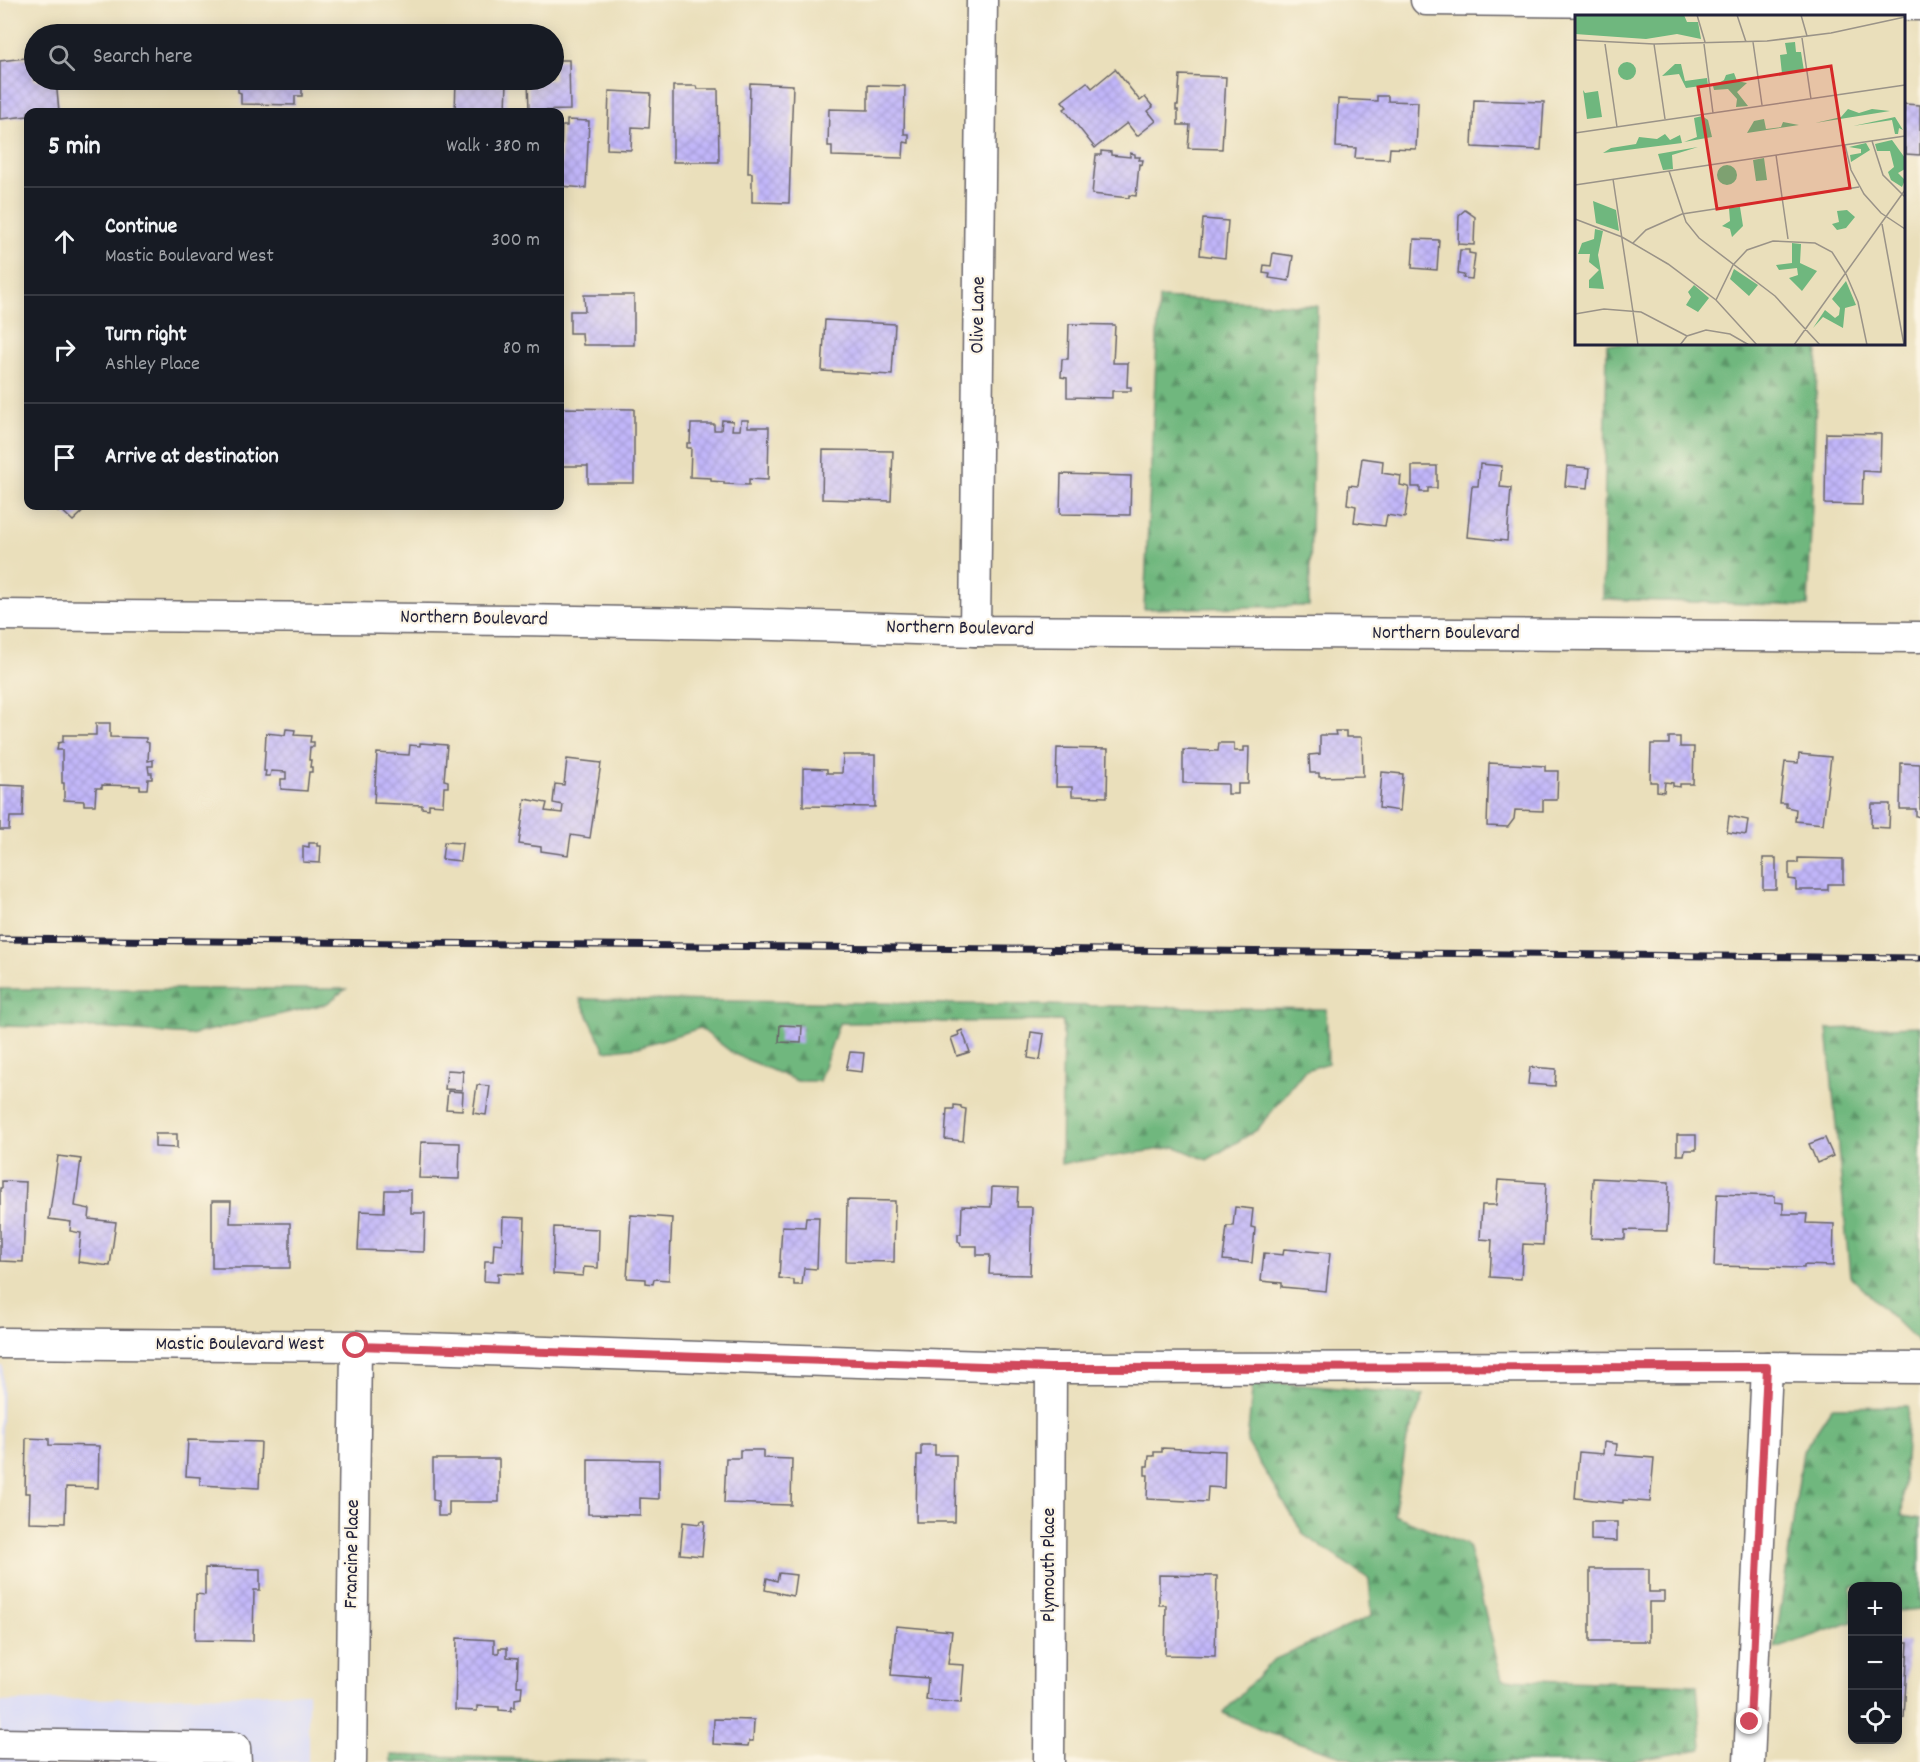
<!DOCTYPE html>
<html lang="en">
<head>
<meta charset="utf-8">
<style>
	body { margin:0; font-family:Dekko,sans-serif; background:#20242c; color:#f1f3f6 }
	.controls { position:absolute; right:18px; bottom:18px; display:grid; overflow:hidden; border-radius:12px; box-shadow:0 3px 15px #0003 }
	.controls button { width:54px; height:54px; display:grid; place-items:center; padding:0; border:0; border-bottom:2px solid #363941; background:#171b24; color:#f1f3f6; font:30px sans-serif }
	.stop { position:absolute; width:18px; height:18px; margin:-14px; border:4px solid #d1495b; border-radius:50%; background:#fff }
	.stop.end { background:#d1495b; border-color:#fff; box-shadow:0 2px 6px #0008 }
	.list { margin:0; padding:0; list-style:none }
	h2 { display:flex; justify-content:space-between; align-items:center; height:78px; margin:0; padding:0 24px; font-size:26px }
	h2 small { font-size:20px; font-weight:400; color:#9ea1a6 }
	.list li { display:grid; grid-template-columns:39px 1fr auto; gap:18px; align-items:center; box-sizing:border-box; height:108px; padding:0 24px; border-top:2px solid #363941 }
	.list b { display:block; font-size:22px; white-space:nowrap }
	.list p { margin:0; font-size:20px; white-space:nowrap; color:#9ea1a6 }
	.list em { font-size:20px; font-style:normal; color:#9ea1a6 }
	.icon { flex:none; width:33px; height:33px; fill:none; stroke:currentColor; stroke-width:2; stroke-linecap:round; stroke-linejoin:round }
	.map { position:relative; flex:none; width:1920px; height:1762px; overflow:hidden }
	.search { position:absolute; background:#171b24; box-shadow:0 3px 15px #0003; left:24px; top:24px; width:540px; height:66px; display:flex; align-items:center; gap:15px; box-sizing:border-box; padding:0 21px; border-radius:33px; color:#9ea1a6; font-size:22px }
	.panel { position:absolute; background:#171b24; box-shadow:0 3px 15px #0003; left:24px; top:108px; width:540px; height:402px; border-radius:12px }
	.map>svg:first-child { display:block }
</style>
</head>
<body>
<div class="map">
<svg width="1920" height="1762" viewBox="0 0 1920 1762">
	<defs>
		<pattern id="forest-firs" width="22" height="20" patternUnits="userSpaceOnUse" patternTransform="scale(1.5)"><rect width="22" height="20" fill="#6fb77e"/><path d="M5 1l3.5 6h-7zM16 11l3.5 6h-7z" fill="#5b9468"/></pattern>
		<pattern id="building-cross-hatch" width="8" height="8" patternUnits="userSpaceOnUse" patternTransform="scale(1.5)"><rect width="8" height="8" fill="#c1b6f9"/><path d="M0 0l8 8M0 8l8-8" fill="none" stroke="#a69cd6"/></pattern>
	</defs>
	<rect width="100%" height="100%" fill="#fcf5e5"/>
	<filter id="ink" filterUnits="userSpaceOnUse"><feTurbulence type="fractalNoise" baseFrequency=".0167" numOctaves="2"/><feDisplacementMap in="SourceGraphic" scale="12" xChannelSelector="R" yChannelSelector="G"/><feConvolveMatrix kernelMatrix="1 2 1 2 8 2 1 2 1" color-interpolation-filters="sRGB"/></filter>
	<filter id="wash" filterUnits="userSpaceOnUse"><feTurbulence type="fractalNoise" baseFrequency=".008" numOctaves="4" result="noise"/><feDisplacementMap in="SourceGraphic" scale="24" xChannelSelector="R" yChannelSelector="G"/><feGaussianBlur stdDeviation="1.35" result="paint"/><feColorMatrix in="noise" values="0 0 0 0 0 0 0 0 0 0 0 0 0 0 0 0 0 1.4 0 .05"/><feComposite in="paint" operator="in"/></filter>
	<g filter="url(#wash)">
		<rect width="100%" height="100%" fill="#eadfbb"/>
		<g fill="#d5d8f9">
			<polygon points="0,1366 3,1366 0,1501"/>
			<polygon points="308,1692 308,1762 0,1762 0,1702"/>
		</g>
		<g fill="url(#forest-firs)" stroke="#486c5c" stroke-width="1.5">
			<polygon points="1159,298 1317,306 1309,606 1144,609"/>
			<polygon points="1607,344 1818,344 1808,606 1603,599"/>
			<polygon points="0,989 346,989 326,1004 190,1035 99,1028 0,1026"/>
			<polygon points="580,999 1326,1009 1328,1063 1304,1071 1257,1130 1207,1160 1176,1147 1061,1164 1063,1021 839,1023 819,1081 797,1081 734,1054 700,1028 638,1047 605,1051"/>
			<polygon points="1920,1026 1920,1344 1850,1276 1827,1029"/>
			<polygon points="1253,1381 1424,1395 1407,1439 1394,1515 1468,1545 1502,1679 1697,1685 1702,1749 1626,1762 1356,1762 1354,1760 1263,1731 1223,1713 1273,1660 1372,1616 1369,1579 1304,1535 1247,1442"/>
			<polygon points="1908,1406 1902,1516 1920,1519 1920,1609 1898,1611 1898,1586 1852,1586 1852,1622 1775,1649 1803,1451 1832,1407"/>
			<polygon points="391,1755 646,1762 391,1762"/>
		</g>
		<g id="blocks">
			<g fill="url(#building-cross-hatch)">
				<polygon points="34,57 34,80 56,80 59,112 28,112 28,116 0,119 0,61"/>
				<polygon points="554,60 569,60 570,110 529,111 528,80 554,80"/>
				<polygon points="1115,69 1140,101 1145,97 1153,107 1148,111 1156,121 1137,136 1127,123 1095,148 1064,109 1067,107 1062,101 1087,82 1092,88"/>
				<polygon points="1180,75 1226,77 1222,149 1188,148 1190,125 1178,125 1178,110 1176,110 1176,105 1178,105"/>
				<polygon points="242,80 297,80 297,84 302,84 302,96 295,96 295,105 241,104 241,93 238,92 238,83 242,83"/>
				<polygon points="456,80 507,80 506,112 455,112"/>
				<polygon points="750,83 793,85 789,203 752,202 752,173 748,173"/>
				<polygon points="868,85 905,86 904,134 909,134 909,143 904,142 903,158 832,156 832,146 828,146 829,109 868,110"/>
				<polygon points="673,86 696,86 697,89 718,89 719,162 673,162"/>
				<polygon points="609,91 651,93 649,128 632,127 631,150 607,149"/>
				<polygon points="1377,96 1388,96 1388,101 1418,102 1416,149 1390,148 1389,159 1355,158 1356,148 1336,147 1338,99 1377,101"/>
				<polygon points="1474,100 1544,102 1541,150 1472,147"/>
				<polygon points="1904,104 1920,105 1920,155 1906,154 1906,148 1904,148"/>
				<polygon points="567,120 589,121 586,188 560,186 562,126 567,126"/>
				<polygon points="1101,151 1111,152 1111,155 1130,157 1130,153 1135,154 1135,157 1140,157 1139,160 1143,160 1142,165 1139,164 1136,196 1129,195 1129,198 1092,194 1096,155 1101,155"/>
				<polygon points="1465,210 1475,217 1474,245 1458,244 1459,215"/>
				<polygon points="1203,219 1228,221 1225,258 1200,255"/>
				<polygon points="1414,239 1439,240 1437,270 1412,268"/>
				<polygon points="1460,250 1469,250 1469,253 1475,254 1472,279 1463,278 1464,275 1458,274"/>
				<polygon points="1273,253 1293,256 1289,281 1269,278 1270,274 1263,273 1264,265 1271,266"/>
				<polygon points="584,295 634,295 634,345 583,345 582,333 570,333 570,311 585,311"/>
				<polygon points="825,320 895,324 892,375 822,371"/>
				<polygon points="1069,324 1115,325 1113,363 1128,363 1127,387 1131,387 1131,391 1112,391 1112,398 1067,397 1067,378 1061,377 1062,359 1068,359"/>
				<polygon points="560,408 634,409 634,483 588,483 588,466 560,466"/>
				<polygon points="722,420 733,421 732,430 740,430 741,420 748,420 748,427 769,427 768,480 749,479 749,485 724,484 724,482 711,481 711,478 690,477 691,448 687,448 687,443 690,443 691,424 714,424 714,430 721,430"/>
				<polygon points="1826,433 1881,434 1880,472 1863,471 1862,505 1825,504"/>
				<polygon points="823,450 893,451 891,501 822,499"/>
				<polygon points="1362,458 1383,461 1382,473 1401,476 1400,485 1409,487 1405,518 1387,515 1385,526 1354,522 1356,506 1347,504 1349,485 1358,486"/>
				<polygon points="1480,464 1502,466 1500,487 1511,488 1507,541 1467,537 1472,486 1478,486"/>
				<polygon points="1412,466 1437,466 1437,488 1428,488 1428,492 1420,492 1420,487 1412,487"/>
				<polygon points="1567,466 1590,468 1588,488 1565,486"/>
				<polygon points="1061,474 1131,476 1130,515 1060,514"/>
				<polygon points="52,506 89,506 73,521 60,509 58,512"/>
				<polygon points="96,723 110,723 110,737 146,738 146,742 149,743 148,761 153,760 153,766 148,766 149,773 152,773 152,779 148,779 147,789 140,789 140,786 102,785 102,788 96,788 95,805 84,805 84,801 64,800 64,783 62,783 62,750 57,750 58,743 63,742 63,735 96,735"/>
				<polygon points="286,729 295,730 294,735 311,736 310,742 314,742 314,747 310,747 309,760 311,760 310,767 312,767 312,772 309,772 307,791 281,789 281,779 286,779 286,772 271,771 270,776 265,776 266,771 264,771 266,733 285,735"/>
				<polygon points="1335,731 1346,731 1346,737 1362,737 1363,776 1319,777 1319,773 1310,773 1309,755 1320,754 1320,735 1336,735"/>
				<polygon points="1669,737 1680,737 1680,747 1694,747 1693,784 1680,784 1680,787 1673,786 1673,783 1665,782 1664,792 1657,791 1657,782 1650,782 1651,744 1669,744"/>
				<polygon points="420,743 447,745 444,780 448,781 448,787 444,787 443,805 429,804 429,809 422,808 422,805 374,803 377,753 409,755 410,745 420,746"/>
				<polygon points="1219,743 1234,743 1234,751 1244,751 1244,747 1249,747 1248,784 1238,784 1238,794 1228,794 1228,784 1183,783 1183,750 1218,751"/>
				<polygon points="1057,748 1108,749 1107,797 1072,796 1072,787 1056,787"/>
				<polygon points="1799,754 1831,757 1823,824 1795,821 1796,809 1786,807 1786,803 1780,803 1785,762 1798,763"/>
				<polygon points="843,755 875,755 875,807 803,806 803,768 827,769 827,773 842,773"/>
				<polygon points="567,759 601,763 590,838 571,835 568,855 541,851 541,847 519,844 525,799 547,803 545,811 562,813 563,805 553,803 555,784 564,785"/>
				<polygon points="1489,763 1545,766 1545,771 1558,771 1557,800 1543,800 1543,811 1515,810 1514,819 1508,827 1487,826"/>
				<polygon points="1901,763 1920,764 1920,817 1916,816 1916,809 1900,809"/>
				<polygon points="1382,772 1403,774 1400,811 1379,808"/>
				<polygon points="0,785 24,786 23,817 10,817 9,830 0,830"/>
				<polygon points="1872,804 1890,804 1889,828 1871,827"/>
				<polygon points="1729,816 1748,820 1746,835 1727,832"/>
				<polygon points="444,842 462,843 460,861 442,859"/>
				<polygon points="309,843 317,843 317,846 321,846 320,863 303,862 303,846 309,847"/>
				<rect x="1763" y="858" width="13" height="31"/>
				<polygon points="1798,858 1843,859 1843,884 1828,884 1828,890 1796,890 1796,880 1789,879 1789,863 1798,863"/>
				<polygon points="780,1025 802,1026 801,1043 779,1042"/>
				<polygon points="962,1030 970,1052 957,1056 951,1038 959,1035 958,1032"/>
				<polygon points="1031,1032 1044,1034 1040,1060 1028,1058"/>
				<polygon points="850,1052 864,1053 862,1072 846,1070"/>
				<polygon points="1530,1067 1556,1069 1555,1086 1528,1084"/>
				<polygon points="447,1070 463,1071 462,1090 445,1089"/>
				<polygon points="477,1085 490,1086 486,1115 473,1113"/>
				<polygon points="448,1091 463,1092 462,1110 446,1109"/>
				<polygon points="954,1105 961,1106 961,1108 966,1109 963,1141 945,1139 947,1109 954,1109"/>
				<polygon points="155,1134 177,1134 177,1148 155,1147"/>
				<polygon points="1677,1135 1696,1135 1696,1150 1685,1150 1684,1155 1677,1155"/>
				<polygon points="1825,1138 1833,1156 1817,1163 1809,1144"/>
				<polygon points="421,1142 460,1143 459,1179 419,1178"/>
				<polygon points="58,1156 81,1159 75,1206 90,1209 89,1219 116,1222 110,1266 78,1262 81,1233 70,1231 71,1222 49,1219"/>
				<polygon points="1593,1178 1669,1182 1667,1231 1625,1230 1625,1239 1591,1238"/>
				<polygon points="1498,1180 1546,1183 1543,1245 1523,1244 1521,1279 1490,1277 1492,1240 1480,1239 1482,1205 1496,1205"/>
				<polygon points="2,1181 26,1182 23,1262 0,1261 0,1188 2,1188"/>
				<polygon points="992,1187 1018,1188 1017,1207 1032,1207 1030,1275 989,1274 990,1255 977,1255 977,1246 961,1246 960,1242 958,1242 958,1234 961,1234 962,1206 991,1207"/>
				<polygon points="385,1190 411,1190 411,1213 425,1213 424,1252 358,1250 360,1211 384,1212"/>
				<polygon points="1717,1194 1775,1196 1775,1202 1783,1203 1783,1214 1807,1214 1806,1223 1834,1224 1833,1266 1804,1265 1804,1268 1714,1266"/>
				<polygon points="847,1200 895,1201 894,1262 846,1261"/>
				<polygon points="212,1201 231,1201 230,1223 290,1223 290,1268 212,1268"/>
				<polygon points="1235,1207 1253,1209 1251,1227 1255,1228 1252,1263 1223,1260 1227,1226 1233,1226"/>
				<polygon points="631,1215 672,1218 669,1280 654,1279 653,1284 646,1283 646,1279 627,1278"/>
				<polygon points="503,1217 525,1218 523,1274 498,1273 498,1282 484,1281 485,1261 493,1261 494,1243 502,1244"/>
				<polygon points="806,1217 819,1217 817,1269 804,1268 802,1285 794,1285 794,1280 779,1278 782,1226 805,1227"/>
				<polygon points="554,1227 599,1229 598,1268 584,1267 583,1276 553,1274"/>
				<polygon points="1284,1249 1330,1253 1326,1291 1282,1287 1282,1283 1261,1281 1264,1253 1283,1255"/>
				<polygon points="26,1438 49,1439 49,1445 99,1446 98,1488 66,1487 65,1523 29,1522 30,1493 25,1493"/>
				<polygon points="188,1440 261,1442 259,1488 200,1485 200,1477 186,1476"/>
				<polygon points="1604,1442 1617,1444 1616,1455 1654,1458 1650,1502 1623,1500 1623,1503 1575,1498 1579,1452 1603,1454"/>
				<polygon points="921,1445 935,1445 935,1455 956,1455 955,1522 916,1522 917,1455 921,1455"/>
				<polygon points="1162,1448 1225,1451 1224,1488 1208,1487 1207,1502 1147,1499 1148,1475 1145,1475 1145,1466 1148,1466 1149,1456 1154,1456 1154,1452 1162,1452"/>
				<polygon points="740,1450 763,1450 763,1458 792,1459 791,1505 724,1503 726,1458 740,1458"/>
				<polygon points="433,1459 499,1459 499,1502 449,1502 449,1516 438,1516 438,1501 433,1500"/>
				<polygon points="588,1459 659,1460 659,1499 640,1498 640,1515 588,1514"/>
				<polygon points="701,1521 705,1521 702,1556 680,1554 683,1522 700,1524"/>
				<polygon points="1591,1522 1617,1522 1617,1541 1591,1540"/>
				<polygon points="205,1568 260,1569 260,1590 254,1590 253,1641 195,1640 196,1594 205,1595"/>
				<polygon points="1590,1569 1649,1569 1649,1592 1664,1592 1664,1602 1649,1602 1649,1641 1590,1641"/>
				<polygon points="779,1573 796,1575 793,1596 765,1590 767,1578 777,1581"/>
				<polygon points="1159,1575 1217,1576 1215,1656 1165,1655 1166,1605 1159,1605"/>
				<polygon points="896,1626 952,1631 948,1664 964,1665 961,1703 926,1700 928,1678 891,1675"/>
				<polygon points="457,1638 494,1640 494,1653 499,1653 499,1648 507,1648 507,1657 518,1658 517,1686 522,1686 521,1698 515,1699 515,1707 512,1707 511,1711 499,1710 499,1707 477,1706 477,1711 455,1710"/>
				<polygon points="1898,1642 1908,1642 1904,1718 1898,1718"/>
				<polygon points="714,1719 754,1720 753,1741 749,1741 748,1746 713,1744"/>
			</g>
		</g>
	</g>
	<g filter="url(#ink)">
		<use href="#blocks" fill-opacity="0" stroke="#686468" stroke-width="1.5"/>
		<g fill="none" stroke-linecap="round" stroke-linejoin="round">
			<g stroke="#686468" stroke-width="33">
				<g id="minor">
					<polyline points="1426,0 1920,5"/>
					<path d="M0 615C325 618 650 619 975 631L1920 637"/>
					<polyline points="975,631 982,0"/>
					<polyline points="0,1343 356,1346 1051,1368 1767,1367 1920,1368"/>
					<polyline points="0,1744 235,1748 236,1762"/>
					<polyline points="351,1762 356,1346"/>
					<polyline points="1049,1762 1051,1368"/>
					<polyline points="1749,1762 1767,1367"/>
				</g>
			</g>
			<use href="#minor" stroke="#fff" stroke-width="30"/>
			<g stroke="#22223b" stroke-width="7">
				<polyline id="rail" points="0,939 1920,958"/>
			</g>
			<use href="#rail" stroke="#fcf5e5" stroke-width="4.5" stroke-dasharray="14" stroke-linecap="butt"/>
		</g>
	</g>
	<g fill="none" stroke-linecap="round" stroke-linejoin="round" filter="url(#ink)">
		<polyline stroke="#d1495b" stroke-width="8" points="356,1346 1051,1368 1767,1367 1750,1722"/>
	</g>
	<g text-anchor="middle" dominant-baseline="central" stroke-width="4.5" stroke-linejoin="round" paint-order="stroke">
		<g font-size="20" fill="#22223b" stroke="#fcf5e5">
			<text transform="translate(979 315) rotate(-89)">Olive Lane</text>
			<text transform="translate(474 619) rotate(1)">Northern Boulevard</text>
			<text transform="translate(960 629) rotate(1)">Northern Boulevard</text>
			<text x="1446" y="634">Northern Boulevard</text>
			<text x="240" y="1345">Mastic Boulevard West</text>
			<text transform="translate(353 1554) rotate(-89)">Francine Place</text>
			<text transform="translate(1050 1565) rotate(-90)">Plymouth Place</text>
		</g>
	</g>
	<g transform="translate(1575 15)">
		<rect width="330" height="330" fill="#eadfbb"/>
		<path d="M0 0H109L112 7H123L126 24 102 19 71 24 0 19ZM220 27 221 37H226L229 56 207 59 205 40 212 39 210 28ZM43 56a9 9 0 1 1 18 0a9 9 0 1 1-18 0ZM100 49H106L110 66 132 63 133 70 111 73 104 59 87 61ZM159 58 162 66 172 68 162 77 173 91 161 92 162 84 153 74 139 75 138 71 149 65 151 60ZM8 75 10 78 23 76 27 102 12 104ZM273 94 284 98 297 94 315 96 240 108 266 102ZM127 101 133 105 137 122 109 127 122 122 119 103ZM320 102 328 115 324 113 323 119H320L317 105 278 111ZM189 104 191 114 206 112 208 107 224 110 172 118 179 106ZM90 119 95 125 105 120 107 128 28 138 36 133 61 129 64 122 82 124ZM317 125 330 143V154L323 158 330 165 327 172 316 165 313 157 319 152 315 136H302L300 129ZM291 128 295 135 276 147 275 140 286 138V134L274 132ZM123 132 97 140 98 154 88 155 83 139ZM189 143 192 165 181 166 178 145ZM142 160a10 10 0 1 1 20 0a10 10 0 1 1-20 0ZM18 186 41 195 44 216 21 208ZM165 192 168 211 157 222 155 214 147 211 155 206 154 193ZM272 195 280 202 271 213 262 215 257 209 264 207 262 196ZM20 214 28 216 23 240 29 274 14 273V265L24 255 14 247 15 239H3L7 228 19 224ZM217 228 226 229 225 248 242 256 227 276 214 263 223 260 222 253 204 255 201 250 217 248ZM159 254 183 270 174 281 155 264ZM271 266 281 290 270 293 268 313 248 302 238 313 250 295 260 303 264 300 265 293 257 284ZM119 270 134 283 123 297 111 290 116 282 113 277Z" fill="#6fb77e"/>
		<path fill="none" stroke="#9a9388" stroke-width="1.5" d="M122 0 130 27M162 0 171 27M226 0 232 21M227 23 236 84M0 25 79 29 192 26 256 18 330 2M178 27 187 90M30 29 42 112M79 29 90 104M129 29 138 98M0 118 330 70M297 126 308 160 330 182M270 130 276 155 289 179 306 198 330 214M201 140 213 224M94 156 111 207 124 223 200 281 245 330M38 164 63 330M0 170 330 121M0 204 47 222 93 249 141 285 182 330M307 209 329 330M58 228 71 215 107 199 284 172M141 285 158 250 172 235 198 226 240 228 257 237 271 259 283 287 292 330M0 299 29 294 66 297 112 321M105 330 112 321 131 315 155 319 174 330M219 330 330 175"/>
		<path fill="#d62828" fill-opacity="0.15" stroke="#d62828" stroke-width="3" d="M256 51 275 173 142 194 123 72Z"/>
		<rect width="330" height="330" fill="none" stroke="#22223b" stroke-width="3"/>
	</g>
</svg>
<div class="controls">
<button>+</button>
<button>−</button>
<button><svg class="icon" aria-label="locate" viewBox="0 0 24 24"><circle cx="12" cy="12" r="6"/><path d="M12 2v4M12 18v4M2 12h4M18 12h4"/></svg></button>
</div>
<div class="stop" style="left:356px;top:1346px"></div>
<div class="stop end" style="left:1750px;top:1722px"></div>
<div class="search"><svg class="icon" aria-label="search" viewBox="0 0 24 24"><circle cx="10" cy="10" r="6"/><path d="M15 15l6 6"/></svg>Search here</div>
<section class="panel">
<h2>5 min<small>Walk · 380 m</small></h2>
<ul class="list">
<li><svg class="icon" aria-label="ahead" viewBox="0 0 24 24"><path d="M12 20V5M6 11l6-6 6 6"/></svg><div><b>Continue</b><p>Mastic Boulevard West</p></div><em>300 m</em></li>
<li><svg class="icon" aria-label="right" viewBox="0 0 24 24"><path d="M7 20v-9h11M14 6l5 5-5 5"/></svg><div><b>Turn right</b><p>Ashley Place</p></div><em>80 m</em></li>
<li><svg class="icon" aria-label="arrive" viewBox="0 0 24 24"><path d="M6 21V4h12l-3 4 3 4H6"/></svg><div><b>Arrive at destination</b></div></li>
</ul>
</section>
</div>
</body>
</html>
